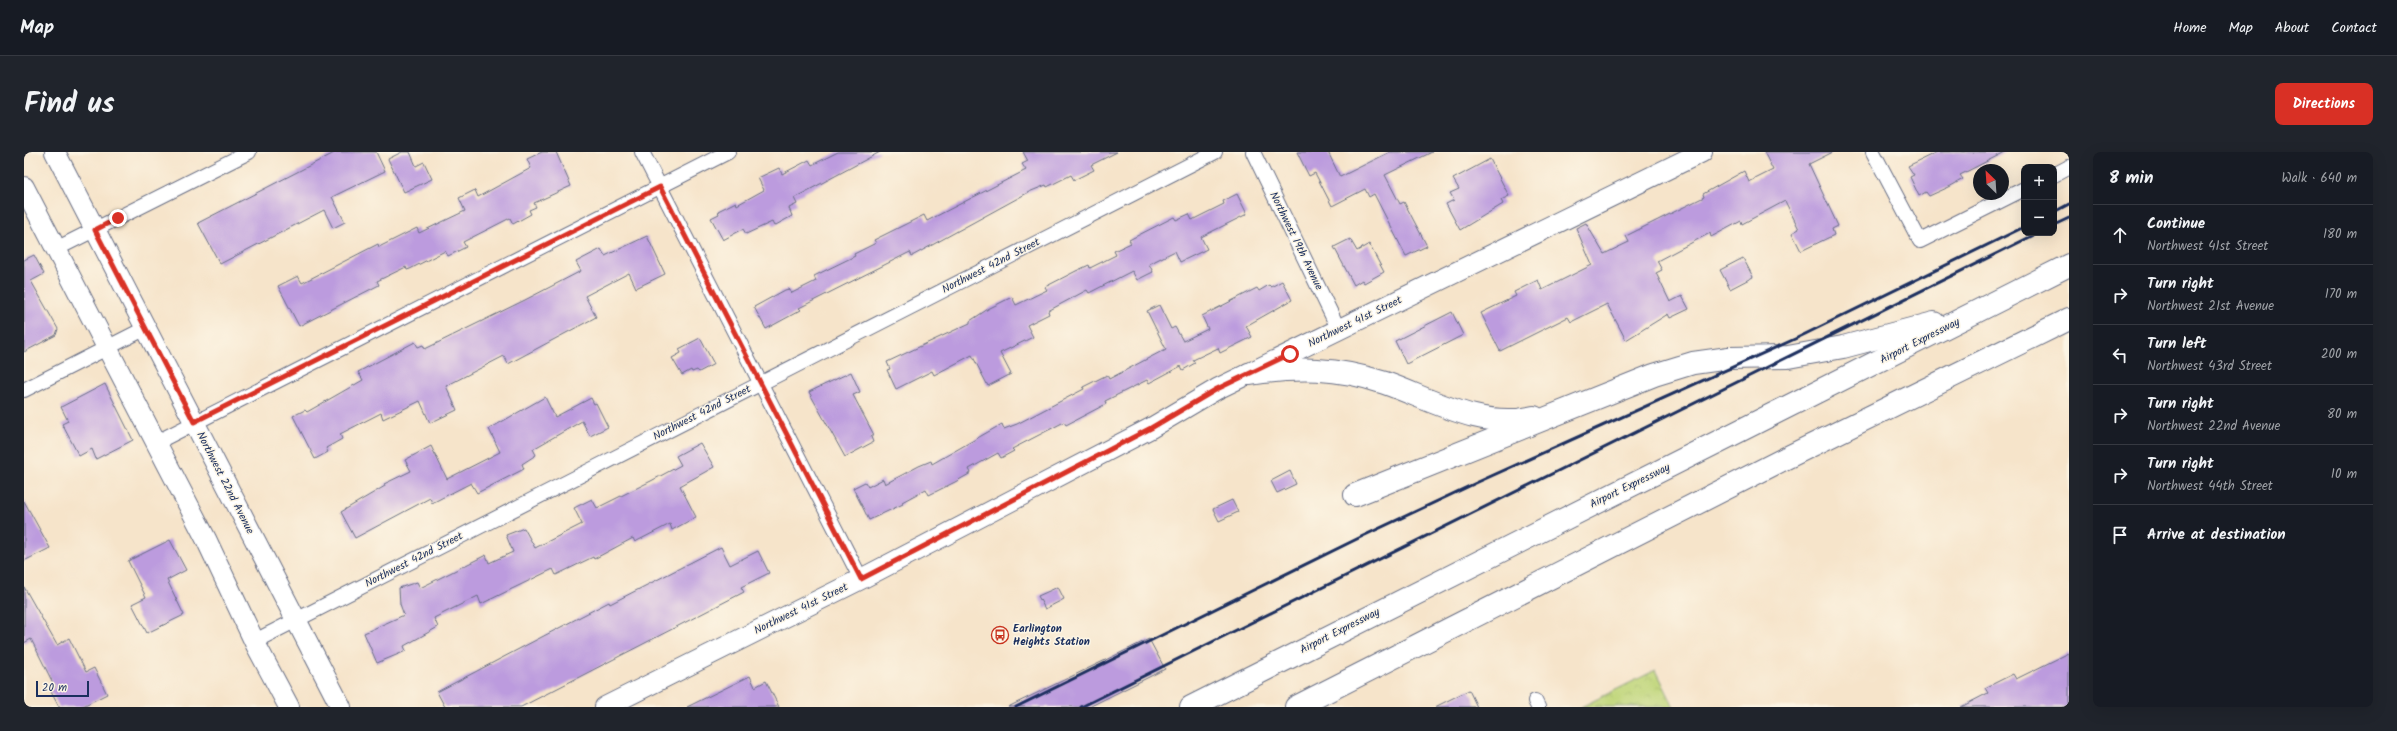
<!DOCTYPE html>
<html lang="en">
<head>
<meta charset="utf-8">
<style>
	body { margin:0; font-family:Kalam,sans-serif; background:#20242c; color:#f1f3f6 }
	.controls { position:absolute; right:12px; top:12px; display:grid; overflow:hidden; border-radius:8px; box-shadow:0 4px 16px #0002 }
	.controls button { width:36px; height:36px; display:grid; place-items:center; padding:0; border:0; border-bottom:1px solid #363941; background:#171b24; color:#f1f3f6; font:20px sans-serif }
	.compass { position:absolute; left:1949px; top:12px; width:36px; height:36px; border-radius:50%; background:#171b24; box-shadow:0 4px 16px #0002; rotate:335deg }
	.scale { position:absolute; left:12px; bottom:10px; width:53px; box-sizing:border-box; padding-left:4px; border:2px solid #1b2f5e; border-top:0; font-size:11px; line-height:14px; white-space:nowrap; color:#1b2f5e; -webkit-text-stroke:3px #fcf5e5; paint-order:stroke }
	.stop { position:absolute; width:12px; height:12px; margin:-9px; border:3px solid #d93025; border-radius:50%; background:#fff }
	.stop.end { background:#d93025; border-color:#fff; box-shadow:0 1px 4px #0008 }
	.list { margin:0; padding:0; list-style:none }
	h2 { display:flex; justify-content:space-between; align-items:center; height:52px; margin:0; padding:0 16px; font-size:17px }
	h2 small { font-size:13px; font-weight:400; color:#9ea1a6 }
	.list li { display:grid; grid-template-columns:26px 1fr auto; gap:12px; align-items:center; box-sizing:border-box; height:60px; padding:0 16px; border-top:1px solid #363941 }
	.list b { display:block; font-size:15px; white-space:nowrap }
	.list p { margin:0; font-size:13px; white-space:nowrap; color:#9ea1a6 }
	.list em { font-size:13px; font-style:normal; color:#9ea1a6 }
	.icon { flex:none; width:22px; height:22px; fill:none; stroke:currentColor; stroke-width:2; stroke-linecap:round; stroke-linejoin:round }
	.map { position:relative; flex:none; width:2045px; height:555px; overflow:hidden; border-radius:8px }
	header { display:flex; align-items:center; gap:24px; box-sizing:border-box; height:56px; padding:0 20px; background:#171b24; border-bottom:1px solid #363941 }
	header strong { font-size:19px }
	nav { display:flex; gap:22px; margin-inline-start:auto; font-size:14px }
	.intro { display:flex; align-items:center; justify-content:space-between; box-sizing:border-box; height:96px; padding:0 24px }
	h1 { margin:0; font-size:28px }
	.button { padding:10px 18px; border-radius:8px; background:#d93025; color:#fff; font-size:14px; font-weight:700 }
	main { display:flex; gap:24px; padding:0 24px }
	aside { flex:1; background:#171b24; border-radius:8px; box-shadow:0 4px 16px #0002 }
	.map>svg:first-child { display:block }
</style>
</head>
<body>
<header>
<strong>Map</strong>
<nav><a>Home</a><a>Map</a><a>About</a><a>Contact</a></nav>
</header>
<div class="intro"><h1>Find us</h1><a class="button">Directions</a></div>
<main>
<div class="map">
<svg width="2045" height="555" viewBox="0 0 2045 555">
	<defs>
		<pattern id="park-crowns" width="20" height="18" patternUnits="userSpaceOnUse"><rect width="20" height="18" fill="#c0d67a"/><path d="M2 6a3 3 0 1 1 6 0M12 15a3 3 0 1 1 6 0" fill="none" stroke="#a4b86c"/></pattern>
	</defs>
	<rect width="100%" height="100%" fill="#fcf5e5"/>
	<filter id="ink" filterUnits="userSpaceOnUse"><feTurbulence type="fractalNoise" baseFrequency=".025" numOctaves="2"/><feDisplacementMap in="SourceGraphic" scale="8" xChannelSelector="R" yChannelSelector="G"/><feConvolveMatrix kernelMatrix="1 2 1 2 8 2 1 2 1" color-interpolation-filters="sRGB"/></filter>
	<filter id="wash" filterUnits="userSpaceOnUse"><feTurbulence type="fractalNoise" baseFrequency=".012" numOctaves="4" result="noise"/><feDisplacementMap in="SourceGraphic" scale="16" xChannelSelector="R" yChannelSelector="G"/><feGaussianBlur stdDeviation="0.9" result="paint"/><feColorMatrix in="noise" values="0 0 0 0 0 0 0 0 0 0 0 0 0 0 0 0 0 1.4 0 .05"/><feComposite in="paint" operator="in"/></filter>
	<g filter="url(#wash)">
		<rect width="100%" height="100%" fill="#f6e4ca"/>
		<polygon fill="url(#park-crowns)" stroke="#6e826c" points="1632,518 1650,555 1557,555"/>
		<g id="blocks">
			<g fill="#bc9bde">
				<polygon points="312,0 352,0 361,19 308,45 321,70 309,76 300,58 196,112 174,71"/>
				<polygon points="378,0 386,0 392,14 400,10 408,27 380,40 364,7"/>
				<polygon points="518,0 532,0 547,34 510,51 512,55 505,58 507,62 489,72 486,66 439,90 442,95 424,104 421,99 386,117 383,118 382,115 353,129 355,133 275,174 254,134 274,124 278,131 354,92 355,95 393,76 395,81 441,59 435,46 451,38 454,45 507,16 503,7"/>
				<polygon points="814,0 856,0 770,46 773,52 765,56 768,64 750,74 748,70 722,82 719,77 699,88 687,66 695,62 694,59 712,50 713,53 740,38 734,26 755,16 758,22 785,8 788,13"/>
				<polygon points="999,0 1093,0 1067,13 1070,18 1050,28 1047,23 1023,35 1022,33 1005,40 888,104 886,100 775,156 777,158 742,177 730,155 761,138 765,137 768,141 792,129 790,124 831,104 830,102 852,91 850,88 900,63 903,69 1002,18 998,12 1004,9"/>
				<polygon points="1273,0 1304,0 1316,25 1366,0 1408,0 1361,23 1376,52 1380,50 1403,94 1382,104 1350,42 1345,45 1341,37 1308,54 1291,21 1285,24"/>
				<polygon points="1740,0 1809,0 1785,12 1814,74 1808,77 1810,83 1777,99 1768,81 1775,77 1761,49 1718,72 1717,69 1687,85 1686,81 1633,109 1638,118 1632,121 1646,150 1658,144 1665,157 1646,166 1644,162 1602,188 1583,152 1547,170 1544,165 1476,199 1457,161 1492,144 1490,140 1514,128 1518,138 1568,113 1552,76 1562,71 1580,102 1605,90 1602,84 1680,45 1679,42 1720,19 1725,30 1749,18"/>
				<polygon points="1913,0 1981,0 1936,23 1939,27 1925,35 1905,44 1902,40 1895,44 1886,25 1890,23 1884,14"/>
				<polygon points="1466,7 1485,44 1477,48 1479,52 1436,78 1422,52 1430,48 1426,41 1435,37 1429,27"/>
				<polygon points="1213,42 1223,62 1177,85 1183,97 1156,110 1151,99 1125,112 1129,120 1113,128 1108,119 1065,141 1063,138 1024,159 1025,162 1003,173 1009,185 976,201 987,222 964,234 948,203 910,223 908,219 872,237 863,218 866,217 863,210 946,171 946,169 964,157 988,145 992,153 1023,138 1021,135 1052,119 1065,113 1066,116 1092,103 1090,99 1107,91 1105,88 1150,65 1152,68 1165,62 1168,68 1200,52 1199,49"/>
				<polygon points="623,84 641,122 612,136 605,121 561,144 572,165 484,212 480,204 422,234 433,258 406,271 396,249 359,267 357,261 316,282 318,287 302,296 304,300 291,307 269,264 281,258 283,260 339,228 334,220 391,190 394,195 399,193 401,197 501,148 557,119 552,110 577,97 581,104"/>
				<polygon points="1326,87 1333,99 1345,92 1360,120 1340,131 1338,128 1330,133 1310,95"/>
				<polygon points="10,103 20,122 7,129 34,177 32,183 0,200 0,108"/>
				<polygon points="1719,106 1729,125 1706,137 1696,118"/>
				<polygon points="1258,129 1268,148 1222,174 1228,185 1196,201 1194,196 1169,208 1171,211 1159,218 1157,214 1125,231 1123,228 1081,249 1082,252 1042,273 1040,270 1015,283 988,297 990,299 977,306 974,301 945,317 947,321 931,330 905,343 902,337 878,350 879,352 845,368 829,336 841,330 844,335 859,327 861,332 895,314 907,309 908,312 978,272 980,277 993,272 1060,237 1059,235 1083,223 1085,227 1142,197 1123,159 1135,153 1147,177 1151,175 1159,189 1184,177 1178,164 1233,136 1235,139 1245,133 1247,135"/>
				<polygon points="1428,160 1439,183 1382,212 1371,189"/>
				<polygon points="676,186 690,212 675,220 673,218 668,220 667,218 658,223 648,206 657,201 655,197"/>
				<polygon points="827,220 836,240 829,243 850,283 847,285 849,290 821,305 785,240"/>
				<polygon points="81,232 109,288 72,307 68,297 55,304 38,272 44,269 37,255"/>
				<polygon points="521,245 531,265 567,246 570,252 572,251 584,275 566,284 558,269 509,297 512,303 498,312 500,317 453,341 447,331 408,351 406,346 331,386 317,360 361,334 360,332 387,319 381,308 407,294 423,327 476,300 465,277"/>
				<polygon points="676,291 690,315 656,334 672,365 648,378 646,372 611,390 609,386 570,407 569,405 532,423 529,417 457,452 454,444 410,466 414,475 380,494 382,499 353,511 340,481 380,463 376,452 375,436 393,430 396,436 462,403 465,411 489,400 482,383 500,376 511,396 558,372 550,356 568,347 573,356 627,329 657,313 652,304"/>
				<polygon points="1266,319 1272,332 1253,341 1247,329"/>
				<polygon points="1208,348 1214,360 1195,369 1189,357"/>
				<polygon points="0,349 26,396 0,409"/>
				<polygon points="146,388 162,418 143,428 160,463 123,481 108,452 122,445 104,409"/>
				<polygon points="697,395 706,413 734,399 745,421 717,435 720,440 497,555 421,555 413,540 556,465 585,450 586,452"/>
				<polygon points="0,435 33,493 45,486 62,520 70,516 83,542 57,555 35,555 26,538 31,535 7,487 0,491"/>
				<polygon points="1034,435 1040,447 1021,457 1014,444"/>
				<polygon points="1125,487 1141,517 1065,555 984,555"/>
				<polygon points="2045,501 2045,555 1937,555 1964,541 1961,536 1989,522 1992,527"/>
				<polygon points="726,524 731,535 742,529 755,555 663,555"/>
				<polygon points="1445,538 1453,555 1411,555"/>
			</g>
		</g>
	</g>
	<g filter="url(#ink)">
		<use href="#blocks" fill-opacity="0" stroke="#686e84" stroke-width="1"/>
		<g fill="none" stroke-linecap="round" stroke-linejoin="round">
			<g stroke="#686e84" stroke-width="16">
				<g id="minor">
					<polyline points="618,0 837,427"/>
					<polyline points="1229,0 1315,178"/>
					<polyline points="1849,0 1896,89 2000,37"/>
					<polyline points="2030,23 2045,15"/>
					<polyline points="32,97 225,0"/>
					<polyline points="0,238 122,176"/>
					<polyline points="131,291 704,0"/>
					<polyline points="231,489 1191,0"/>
					<polyline points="1511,549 1514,555"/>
				</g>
			</g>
			<g stroke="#686e84" stroke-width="22">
				<g id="secondary">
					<polyline points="31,0 317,555"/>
					<polyline points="0,35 182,387 232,493 265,555"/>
					<polyline points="581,555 837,427 1127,276 1193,237 1678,0"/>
				</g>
			</g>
			<g stroke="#686e84" stroke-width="24">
				<g id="motorway">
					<path d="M1225 222C1274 215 1313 215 1361 231 1409 248 1457 278 1510 265"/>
					<polyline points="1331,343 1630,223 1669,211 1705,206 1764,205 1819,195 1910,171"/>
					<polyline points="1167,555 2045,113"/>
					<polyline points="1272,555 1760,307 2045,167"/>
				</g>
			</g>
			<use href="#minor" stroke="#fff" stroke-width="14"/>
			<use href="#secondary" stroke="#fff" stroke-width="20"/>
			<use href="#motorway" stroke="#fff" stroke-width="22"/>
			<g stroke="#1b2f5e" stroke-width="3">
				<polyline points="2030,60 2045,52"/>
				<polyline points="2030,73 2045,66"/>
				<polyline points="992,555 1339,384 1454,330 1773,186 2000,75"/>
				<polyline points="1057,555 2014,81"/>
			</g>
		</g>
	</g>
	<g fill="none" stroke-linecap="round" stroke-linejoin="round" filter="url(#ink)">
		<polyline stroke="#d93025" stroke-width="5" points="94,66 71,78 170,270 636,35 837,427 1127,276 1193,237 1266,202"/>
	</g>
	<defs>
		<g id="bus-ring" transform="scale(0.9)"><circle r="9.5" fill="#fcf5e5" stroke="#c8321e" stroke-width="1.5"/><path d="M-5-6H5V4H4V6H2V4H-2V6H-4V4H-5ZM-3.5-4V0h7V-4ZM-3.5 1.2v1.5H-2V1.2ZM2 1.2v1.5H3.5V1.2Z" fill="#c8321e"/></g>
	</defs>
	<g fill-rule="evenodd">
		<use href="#bus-ring" x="976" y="483"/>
	</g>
	<g text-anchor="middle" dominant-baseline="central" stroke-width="3" stroke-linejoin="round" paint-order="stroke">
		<g font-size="11" fill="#1b2f5e" stroke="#fcf5e5">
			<text transform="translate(1272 89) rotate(64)">Northwest 19th Avenue</text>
			<text transform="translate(967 114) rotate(-27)">Northwest 42nd Street</text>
			<text transform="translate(1331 170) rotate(-26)">Northwest 41st Street</text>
			<text transform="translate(1896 189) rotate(-27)">Airport Expressway</text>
			<text transform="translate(678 261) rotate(-27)">Northwest 42nd Street</text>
			<text transform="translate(201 331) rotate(63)">Northwest 22nd Avenue</text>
			<text transform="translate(1606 334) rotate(-26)">Airport Expressway</text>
			<text transform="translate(390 408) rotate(-27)">Northwest 42nd Street</text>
			<text transform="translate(777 457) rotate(-26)">Northwest 41st Street</text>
			<text transform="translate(1316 479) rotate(-27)">Airport Expressway</text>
		</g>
		<g font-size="11" font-weight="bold" fill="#1b2f5e" stroke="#fcf5e5" text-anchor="start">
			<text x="989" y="477">Earlington<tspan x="989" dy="13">Heights Station</tspan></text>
		</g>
	</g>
</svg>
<div class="controls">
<button>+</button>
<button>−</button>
</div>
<svg class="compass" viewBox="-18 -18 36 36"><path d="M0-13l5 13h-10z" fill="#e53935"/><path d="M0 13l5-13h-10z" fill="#9ea1a6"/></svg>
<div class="scale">20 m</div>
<div class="stop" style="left:1266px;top:202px"></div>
<div class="stop end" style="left:94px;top:66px"></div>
</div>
<aside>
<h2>8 min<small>Walk · 640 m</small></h2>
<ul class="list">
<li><svg class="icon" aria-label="ahead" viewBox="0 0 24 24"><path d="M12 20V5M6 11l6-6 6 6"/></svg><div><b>Continue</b><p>Northwest 41st Street</p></div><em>180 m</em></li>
<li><svg class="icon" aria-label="right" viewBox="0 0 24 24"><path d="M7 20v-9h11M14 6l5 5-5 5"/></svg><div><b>Turn right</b><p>Northwest 21st Avenue</p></div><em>170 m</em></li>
<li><svg class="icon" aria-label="left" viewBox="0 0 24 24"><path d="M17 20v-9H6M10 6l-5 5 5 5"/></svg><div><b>Turn left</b><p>Northwest 43rd Street</p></div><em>200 m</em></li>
<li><svg class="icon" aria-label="right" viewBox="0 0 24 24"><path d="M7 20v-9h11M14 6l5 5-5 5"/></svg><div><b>Turn right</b><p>Northwest 22nd Avenue</p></div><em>80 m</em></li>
<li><svg class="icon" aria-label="right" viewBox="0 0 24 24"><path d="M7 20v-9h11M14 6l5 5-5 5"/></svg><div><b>Turn right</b><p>Northwest 44th Street</p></div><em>10 m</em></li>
<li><svg class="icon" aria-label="arrive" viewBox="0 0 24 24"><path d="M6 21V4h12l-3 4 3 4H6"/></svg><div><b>Arrive at destination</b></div></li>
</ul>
</aside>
</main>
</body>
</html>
